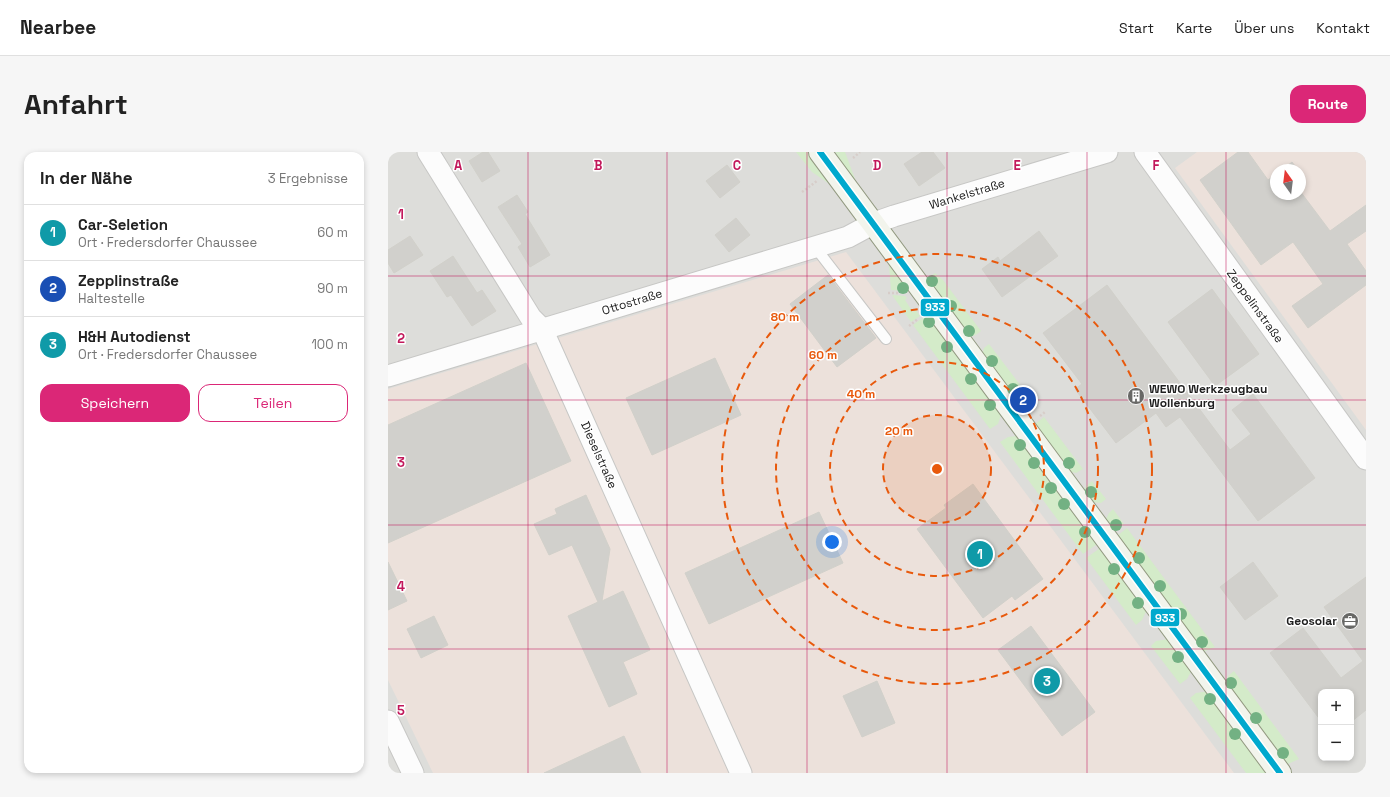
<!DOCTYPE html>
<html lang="de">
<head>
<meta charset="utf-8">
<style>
	body { margin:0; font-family:"Space Grotesk",sans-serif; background:#f6f6f6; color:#222 }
	.controls { position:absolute; right:12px; bottom:12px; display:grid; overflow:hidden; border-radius:8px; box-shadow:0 2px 6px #0003 }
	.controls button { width:36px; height:36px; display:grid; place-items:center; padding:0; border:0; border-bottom:1px solid #e0e0e0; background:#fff; color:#222; font:20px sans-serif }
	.compass { position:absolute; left:882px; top:12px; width:36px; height:36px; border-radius:50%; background:#fff; box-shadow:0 2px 6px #0003; rotate:346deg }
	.you { position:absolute; left:444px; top:390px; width:14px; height:14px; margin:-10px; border:3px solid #fff; border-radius:50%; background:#1a73e8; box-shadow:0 0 0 6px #1a73e833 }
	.badge { display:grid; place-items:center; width:26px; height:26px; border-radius:50%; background:#db2777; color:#fff; font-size:13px; font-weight:700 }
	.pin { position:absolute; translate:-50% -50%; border:2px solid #fff; box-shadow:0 1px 4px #0006 }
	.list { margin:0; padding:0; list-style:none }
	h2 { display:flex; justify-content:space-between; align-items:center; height:52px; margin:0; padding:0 16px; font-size:17px }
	h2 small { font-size:13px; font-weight:400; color:#767676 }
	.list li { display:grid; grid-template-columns:26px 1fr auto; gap:12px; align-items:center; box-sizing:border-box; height:56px; padding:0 16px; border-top:1px solid #e0e0e0 }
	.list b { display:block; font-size:15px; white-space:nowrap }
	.list p { margin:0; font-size:13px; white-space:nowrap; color:#767676 }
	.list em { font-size:13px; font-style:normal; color:#767676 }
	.actions { display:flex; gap:8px; padding:12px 16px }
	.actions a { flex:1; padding:9px 0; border:1px solid #db2777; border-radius:12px; text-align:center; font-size:14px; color:#db2777 }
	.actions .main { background:#db2777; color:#fff }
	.map { position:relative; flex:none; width:978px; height:621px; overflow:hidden; border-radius:12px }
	header { display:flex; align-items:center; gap:24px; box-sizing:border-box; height:56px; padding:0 20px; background:#fff; border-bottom:1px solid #e0e0e0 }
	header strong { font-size:19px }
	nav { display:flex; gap:22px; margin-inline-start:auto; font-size:14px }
	.intro { display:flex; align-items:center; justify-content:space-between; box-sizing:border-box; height:96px; padding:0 24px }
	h1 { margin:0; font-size:28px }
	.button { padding:10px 18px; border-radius:12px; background:#db2777; color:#fff; font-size:14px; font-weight:700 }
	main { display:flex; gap:24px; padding:0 24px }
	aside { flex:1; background:#fff; border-radius:12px; box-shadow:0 2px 6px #0003 }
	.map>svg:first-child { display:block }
</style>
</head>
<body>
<header>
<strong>Nearbee</strong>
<nav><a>Start</a><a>Karte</a><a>Über uns</a><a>Kontakt</a></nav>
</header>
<div class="intro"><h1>Anfahrt</h1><a class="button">Route</a></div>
<main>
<aside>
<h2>In der Nähe<small>3 Ergebnisse</small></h2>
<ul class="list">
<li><span class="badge" style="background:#0f9aa8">1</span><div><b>Car-Seletion</b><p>Ort · Fredersdorfer Chaussee</p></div><em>60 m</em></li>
<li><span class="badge" style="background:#1a4fb4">2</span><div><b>Zepplinstraße</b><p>Haltestelle</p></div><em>90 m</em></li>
<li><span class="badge" style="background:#0f9aa8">3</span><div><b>H&amp;H Autodienst</b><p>Ort · Fredersdorfer Chaussee</p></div><em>100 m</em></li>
</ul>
<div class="actions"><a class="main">Speichern</a><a>Teilen</a></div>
</aside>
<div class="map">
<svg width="978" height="621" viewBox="0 0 978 621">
	<rect width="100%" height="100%" fill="#eeeee9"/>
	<path fill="#ddddda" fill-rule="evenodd" d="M0 0H978V621H3L0 615ZM888 18H912V42H888ZM933 540H963V606H933Z"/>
	<g fill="#ece1db" fill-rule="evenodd">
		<path d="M809 0H978V278L787 16ZM888 18H912V42H888Z"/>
		<polygon points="458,100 846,621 45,621 0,528 0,237"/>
	</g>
	<g fill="#d4ebc9">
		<polygon points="408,0 421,0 455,45 453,46 443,33 424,20"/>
		<polygon points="448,0 457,0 470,35 446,5"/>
		<polygon points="504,110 522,135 515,139 503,138 501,113"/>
		<path d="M547 121 555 128 593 179C587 184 585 185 578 182L538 128Z"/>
		<polygon points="504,143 517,144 519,146 517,148 525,160 528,158 532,164 523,170"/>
		<polygon points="541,161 613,263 610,272 602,277 525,173"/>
		<polygon points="601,192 636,238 625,246 594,203 596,196"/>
		<polygon points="656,265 695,317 688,321 680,319 646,273"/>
		<polygon points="628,284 636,288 712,390 695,402 612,290 620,285"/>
		<polygon points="704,329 718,347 713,351 703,350 696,338 698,334"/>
		<polygon points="725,357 736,372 725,379 717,369 721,361"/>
		<polygon points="739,376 827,495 815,500 729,384"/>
		<polygon points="715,394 760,455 754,468 748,473 698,406"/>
		<polygon points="781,487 805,516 799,527 792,532 763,494 768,489"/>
		<polygon points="846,519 911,607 900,612 896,610 840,534 838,529 840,524"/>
		<polygon points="822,539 883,621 858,621 802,546 808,541"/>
	</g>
	<g fill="#d1d0cc" stroke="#d1d0ca">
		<polygon points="95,0 100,0 112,19 94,30 81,9"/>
		<polygon points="534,0 545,0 557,16 531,34 516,12"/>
		<polygon points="850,0 860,0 880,28 888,22 888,42 912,42 912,39 942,79 978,53 978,79 959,92 978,119 978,133 920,176 904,154 935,132 905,90 873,113 812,28"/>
		<polygon points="904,10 910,18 894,18"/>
		<polygon points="339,13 352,30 332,46 318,29"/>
		<polygon points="129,43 140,60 137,62 162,103 142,115 130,95 134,92 110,55"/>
		<polygon points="348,66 362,83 341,100 327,83"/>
		<polygon points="651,79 670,104 614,145 594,117 610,105 612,109"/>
		<polygon points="22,84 35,103 6,121 0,111 0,98"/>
		<polygon points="65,104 89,141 94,138 108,159 84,174 63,143 59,145 42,119"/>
		<polygon points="440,123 488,186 449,215 402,152"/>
		<polygon points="719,133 842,298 863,282 844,258 865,242 927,326 870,369 792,265 778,275 768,261 728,291 687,237 694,232 655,181"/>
		<polygon points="824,137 871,202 827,234 780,170"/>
		<polygon points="327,206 353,263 264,303 238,246"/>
		<polygon points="138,211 183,309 0,391 0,273"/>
		<polygon points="585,332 655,427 627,448 624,444 595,466 529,377 558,356 556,353"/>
		<polygon points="198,343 222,397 214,449 235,439 262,498 235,510 249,542 221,555 180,464 210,450 184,393 161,403 146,372 169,362 167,357"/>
		<polygon points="431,360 455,411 321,472 297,421"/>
		<polygon points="0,410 19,449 0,458"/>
		<polygon points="865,410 890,444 857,468 832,435"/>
		<polygon points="978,425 978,558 963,570 963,540 933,540 933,569 882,501 915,476 953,526 975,509 936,455"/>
		<polygon points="46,464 60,493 33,506 19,477"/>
		<polygon points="643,474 707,560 674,584 610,498"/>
		<polygon points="489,529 507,571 474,585 455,544"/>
		<polygon points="236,584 253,621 156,621"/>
	</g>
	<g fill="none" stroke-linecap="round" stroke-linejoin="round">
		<g stroke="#c7c7c5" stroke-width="12">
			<polyline id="lane" points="427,95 498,187"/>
		</g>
		<g stroke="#c7c7c5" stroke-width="23">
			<g id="street">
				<polyline points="40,0 143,166 154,177 353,621"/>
				<polyline points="757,0 978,307"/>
				<polyline points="0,224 460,85 486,71 506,64 719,0"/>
				<polyline points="0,569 25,621"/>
			</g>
		</g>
		<g stroke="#929980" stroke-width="24">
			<polyline id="secondary" points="432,0 892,621"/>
		</g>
		<g stroke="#d7cdc9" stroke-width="2.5" stroke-dasharray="2 2" stroke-linecap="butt">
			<polyline points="465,6 472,0"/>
			<polyline points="414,40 429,29"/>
			<polyline points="500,141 512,141"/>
			<polyline points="521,174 530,167"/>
			<polyline points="634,242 640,237"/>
			<polyline points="652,264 657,260"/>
		</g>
		<use href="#lane" stroke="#fcfcfc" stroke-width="10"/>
		<use href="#street" stroke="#fcfcfc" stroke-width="21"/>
		<use href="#secondary" stroke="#f2f4ec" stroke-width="22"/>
		<g stroke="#fff" stroke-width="9">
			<polyline id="bus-1" points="432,0 892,621"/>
		</g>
		<use href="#bus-1" stroke="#00a9ce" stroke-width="6"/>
	</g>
	<g fill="#73b183">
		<circle cx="544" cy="129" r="6"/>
		<circle cx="515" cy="136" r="6"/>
		<circle cx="563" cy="154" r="6"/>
		<circle cx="541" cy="170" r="6"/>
		<circle cx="581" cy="179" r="6"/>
		<circle cx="559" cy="195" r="6"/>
		<circle cx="604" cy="209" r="6"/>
		<circle cx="583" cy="227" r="6"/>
		<circle cx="625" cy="237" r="6"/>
		<circle cx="602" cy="253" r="6"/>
		<circle cx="632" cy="293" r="6"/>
		<circle cx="646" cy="311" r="6"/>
		<circle cx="681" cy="311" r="6"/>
		<circle cx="663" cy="336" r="6"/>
		<circle cx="703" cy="340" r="6"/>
		<circle cx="676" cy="352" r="6"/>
		<circle cx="728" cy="373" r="6"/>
		<circle cx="697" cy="380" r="6"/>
		<circle cx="751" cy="406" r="6"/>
		<circle cx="726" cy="417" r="6"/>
		<circle cx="772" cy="434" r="6"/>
		<circle cx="750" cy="451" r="6"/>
		<circle cx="793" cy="462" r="6"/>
		<circle cx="814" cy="490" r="6"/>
		<circle cx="790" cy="505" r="6"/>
		<circle cx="843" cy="531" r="6"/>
		<circle cx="822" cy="547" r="6"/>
		<circle cx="868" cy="566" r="6"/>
		<circle cx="847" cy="582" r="6"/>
		<circle cx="895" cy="601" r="6"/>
	</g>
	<path fill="none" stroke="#c2185b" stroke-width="1" stroke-opacity="0.55" d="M140 0V621M279 0V621M419 0V621M559 0V621M699 0V621M838 0V621M0 124H978M0 248H978M0 373H978M0 497H978"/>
	<circle cx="549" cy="317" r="54" fill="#e8590c" fill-opacity=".12"/>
	<g fill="none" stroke="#e8590c" stroke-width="2" stroke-dasharray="7 5">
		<circle cx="549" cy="317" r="54"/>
		<circle cx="549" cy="317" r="107"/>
		<circle cx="549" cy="317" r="161"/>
		<circle cx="549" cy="317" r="215"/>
	</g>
	<defs>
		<g id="building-disc" transform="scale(0.9)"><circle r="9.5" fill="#686866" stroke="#fff"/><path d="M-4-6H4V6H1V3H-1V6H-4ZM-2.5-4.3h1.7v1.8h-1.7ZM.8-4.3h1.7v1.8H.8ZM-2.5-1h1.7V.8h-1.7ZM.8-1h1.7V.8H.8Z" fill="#fff"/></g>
		<g id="office-disc" transform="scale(0.9)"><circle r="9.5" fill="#686866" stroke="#fff"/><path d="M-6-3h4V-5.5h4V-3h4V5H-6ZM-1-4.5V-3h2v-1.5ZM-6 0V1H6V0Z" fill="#fff"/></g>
	</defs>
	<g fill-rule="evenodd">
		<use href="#building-disc" x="748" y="244"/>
		<use href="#office-disc" x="962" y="469"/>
	</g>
	<g text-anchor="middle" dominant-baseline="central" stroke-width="3" stroke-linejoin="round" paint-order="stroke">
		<g font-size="12" fill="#202020" stroke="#fff">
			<text transform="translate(579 42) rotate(-17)">Wankelstraße</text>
			<text transform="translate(244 150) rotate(-17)">Ottostraße</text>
			<text transform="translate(867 154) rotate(54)">Zeppelinstraße</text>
			<text transform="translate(211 303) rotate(66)">Dieselstraße</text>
		</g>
		<g font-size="12" font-weight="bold" fill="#202020" stroke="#fff" text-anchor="start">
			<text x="761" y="237">WEWO Werkzeugbau<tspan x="761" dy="14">Wollenburg</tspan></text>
			<text x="949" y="469" text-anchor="end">Geosolar</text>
		</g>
	</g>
	<g font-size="13" text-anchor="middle" font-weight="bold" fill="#c2185b" stroke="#fff" stroke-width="3" stroke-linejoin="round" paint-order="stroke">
		<text x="70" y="18">A</text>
		<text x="210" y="18">B</text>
		<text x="349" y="18">C</text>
		<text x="489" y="18">D</text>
		<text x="629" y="18">E</text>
		<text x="768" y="18">F</text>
		<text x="13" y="67">1</text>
		<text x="13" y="191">2</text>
		<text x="13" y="315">3</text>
		<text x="13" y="439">4</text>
		<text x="13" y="563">5</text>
	</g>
	<circle cx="549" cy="317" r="6" fill="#e8590c" stroke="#fff" stroke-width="2"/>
	<g font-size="12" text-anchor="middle" font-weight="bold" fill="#e8590c" stroke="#fff" stroke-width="3" stroke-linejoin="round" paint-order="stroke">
		<text x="397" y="169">80 m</text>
		<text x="435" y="207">60 m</text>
		<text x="473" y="246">40 m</text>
		<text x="511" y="283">20 m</text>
	</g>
	<g stroke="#fff" stroke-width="1.5">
		<rect x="532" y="146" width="30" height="19" rx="4" fill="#00a9ce"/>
		<rect x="762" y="456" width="30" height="19" rx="4" fill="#00a9ce"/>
	</g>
	<g font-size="11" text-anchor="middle" font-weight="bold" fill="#fff">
		<text x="547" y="159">933</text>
		<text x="777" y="470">933</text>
	</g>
</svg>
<div class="controls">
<button>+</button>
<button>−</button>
</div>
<svg class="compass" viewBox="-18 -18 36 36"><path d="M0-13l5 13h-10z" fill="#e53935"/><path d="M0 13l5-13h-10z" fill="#767676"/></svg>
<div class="you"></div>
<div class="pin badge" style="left:592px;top:402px;background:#0f9aa8">1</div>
<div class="pin badge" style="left:635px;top:248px;background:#1a4fb4">2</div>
<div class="pin badge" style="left:659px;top:529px;background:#0f9aa8">3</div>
</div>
</main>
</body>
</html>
